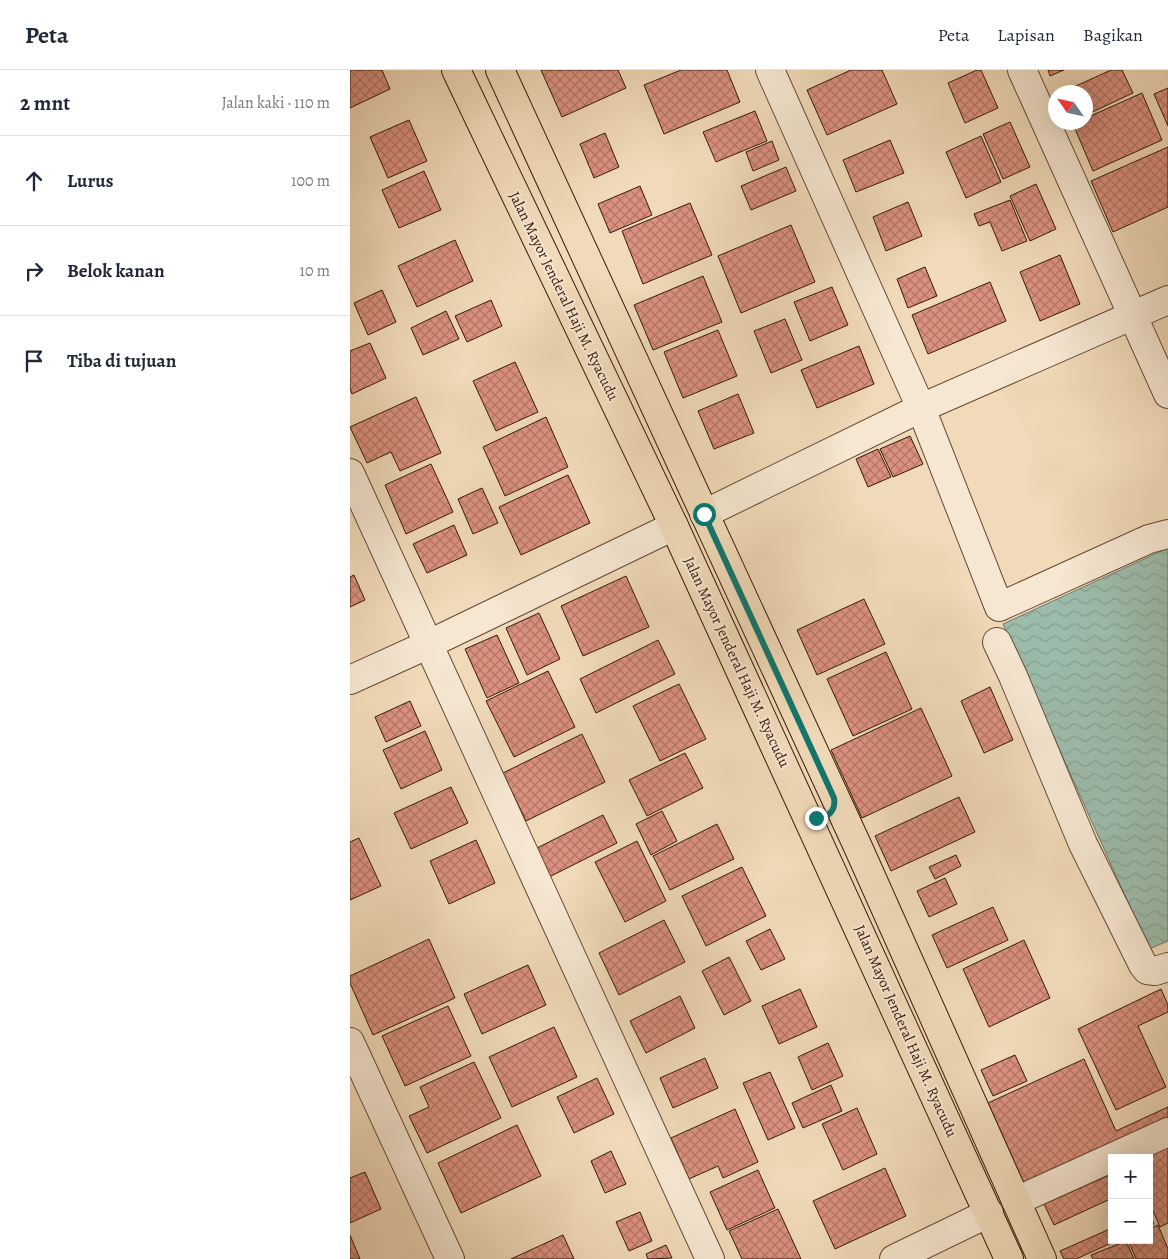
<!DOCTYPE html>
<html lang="id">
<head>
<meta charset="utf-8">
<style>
	body { margin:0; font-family:Alegreya,serif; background:#f6f6f7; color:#1f2937 }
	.controls { position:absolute; right:15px; bottom:15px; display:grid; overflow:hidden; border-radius:0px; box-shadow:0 5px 20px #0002 }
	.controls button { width:45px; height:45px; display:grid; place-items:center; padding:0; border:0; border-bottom:1px solid #e0e1e3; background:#fff; color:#1f2937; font:25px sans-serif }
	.compass { position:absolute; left:698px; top:15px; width:45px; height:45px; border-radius:50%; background:#fff; box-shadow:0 5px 20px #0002; rotate:304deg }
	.stop { position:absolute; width:15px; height:15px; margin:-11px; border:4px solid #0f766e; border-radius:50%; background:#fff }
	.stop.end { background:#0f766e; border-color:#fff; box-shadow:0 1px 5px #0008 }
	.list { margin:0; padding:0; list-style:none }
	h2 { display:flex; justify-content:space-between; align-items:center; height:65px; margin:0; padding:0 20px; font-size:21px }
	h2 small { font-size:16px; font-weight:400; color:#747a83 }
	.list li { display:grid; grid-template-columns:32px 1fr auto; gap:15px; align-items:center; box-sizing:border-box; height:90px; padding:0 20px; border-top:1px solid #e0e1e3 }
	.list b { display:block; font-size:19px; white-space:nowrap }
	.list em { font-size:16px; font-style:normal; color:#747a83 }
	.icon { flex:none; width:28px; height:28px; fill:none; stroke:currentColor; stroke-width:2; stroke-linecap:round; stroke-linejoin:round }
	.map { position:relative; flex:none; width:818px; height:1189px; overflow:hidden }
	header { display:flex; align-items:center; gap:30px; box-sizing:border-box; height:70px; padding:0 25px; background:#fff; border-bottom:1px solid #e0e1e3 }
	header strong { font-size:24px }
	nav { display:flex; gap:28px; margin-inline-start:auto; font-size:18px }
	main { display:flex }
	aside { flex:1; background:#fff }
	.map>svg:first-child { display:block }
</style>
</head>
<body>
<header>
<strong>Peta</strong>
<nav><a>Peta</a><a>Lapisan</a><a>Bagikan</a></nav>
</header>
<main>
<aside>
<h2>2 mnt<small>Jalan kaki · 110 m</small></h2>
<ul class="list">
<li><svg class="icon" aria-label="ahead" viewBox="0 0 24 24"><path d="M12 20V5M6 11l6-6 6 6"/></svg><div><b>Lurus</b></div><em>100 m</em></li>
<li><svg class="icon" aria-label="right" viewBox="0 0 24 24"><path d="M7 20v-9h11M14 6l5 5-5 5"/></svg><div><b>Belok kanan</b></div><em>10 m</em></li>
<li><svg class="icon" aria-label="arrive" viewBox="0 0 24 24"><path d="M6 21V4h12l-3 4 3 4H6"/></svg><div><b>Tiba di tujuan</b></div></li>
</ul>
</aside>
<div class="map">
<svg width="818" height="1189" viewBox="0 0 818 1189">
	<defs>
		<pattern id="water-waves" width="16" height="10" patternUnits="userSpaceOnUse" patternTransform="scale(1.25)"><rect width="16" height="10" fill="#9cbbaa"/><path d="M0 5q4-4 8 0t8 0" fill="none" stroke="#87a091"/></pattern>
		<pattern id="building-cross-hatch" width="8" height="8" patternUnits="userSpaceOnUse" patternTransform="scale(1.25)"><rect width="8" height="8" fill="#dc917f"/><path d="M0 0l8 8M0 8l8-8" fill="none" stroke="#b37666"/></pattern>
	</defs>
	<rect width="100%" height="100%" fill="#f1dab9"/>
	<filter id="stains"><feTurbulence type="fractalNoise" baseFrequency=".004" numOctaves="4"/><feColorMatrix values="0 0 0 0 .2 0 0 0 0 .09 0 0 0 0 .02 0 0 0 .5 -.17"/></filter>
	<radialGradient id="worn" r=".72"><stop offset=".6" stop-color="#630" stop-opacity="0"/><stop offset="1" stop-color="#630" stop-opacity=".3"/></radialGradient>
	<polygon fill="url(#water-waves)" stroke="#737b69" points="818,478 818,871 799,879 653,554"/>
	<g fill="url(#building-cross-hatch)" stroke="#361a08">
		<polygon points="0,0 32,0 40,19 0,38"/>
		<polygon points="191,0 268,0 276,18 212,47"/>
		<polygon points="331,0 377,0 390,32 314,64 294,15"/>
		<polygon points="501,0 532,0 547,34 477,65 457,20"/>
		<polygon points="627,0 631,0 648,38 615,53 598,13"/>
		<polygon points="698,0 714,0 700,6"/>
		<polygon points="761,0 772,0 783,23 736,45 736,22 716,22 715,21"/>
		<polygon points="818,18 818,56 804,24"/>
		<polygon points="792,23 812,70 743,101 723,54 736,52 736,48"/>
		<polygon points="405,41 417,71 366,92 353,62"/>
		<polygon points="59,50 77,91 38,108 20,67"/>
		<polygon points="660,52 680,97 653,109 633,64"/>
		<polygon points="255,63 269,97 244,108 230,74"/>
		<polygon points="631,66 651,112 616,128 596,82"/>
		<polygon points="540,70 554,103 506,122 493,90"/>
		<polygon points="422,71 429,90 403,101 396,82"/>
		<polygon points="818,77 818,137 763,162 741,111"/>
		<polygon points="436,97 446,121 401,140 391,116"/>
		<polygon points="74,101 91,140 49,158 32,120"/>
		<polygon points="686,114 706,159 680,171 660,126"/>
		<polygon points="290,116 302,145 260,163 248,134"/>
		<polygon points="660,130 677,171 652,181 640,152 629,156 624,144"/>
		<polygon points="558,132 572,166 536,181 523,147"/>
		<polygon points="340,133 362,185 293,214 272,161"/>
		<polygon points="441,155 465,212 391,243 368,186"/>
		<polygon points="105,170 123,211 67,237 48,196"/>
		<polygon points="710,185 730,234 690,251 670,202"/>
		<polygon points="575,197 587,226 558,238 547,209"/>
		<polygon points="353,206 372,252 303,280 284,235"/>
		<polygon points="640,212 656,251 578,284 562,245"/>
		<polygon points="482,217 498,255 460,271 444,232"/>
		<polygon points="32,220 46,252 18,265 4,233"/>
		<polygon points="141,230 152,256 117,272 105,246"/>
		<polygon points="96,241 109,269 73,285 61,258"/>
		<polygon points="435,249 452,290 421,303 404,261"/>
		<polygon points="368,260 387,306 333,328 314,282"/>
		<polygon points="20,273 36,308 2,324 0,318 0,281"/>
		<polygon points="509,276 524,314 467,338 451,300"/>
		<polygon points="165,292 188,342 146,361 123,311"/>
		<polygon points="388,324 404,363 364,379 348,341"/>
		<polygon points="66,327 91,383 50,401 41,382 17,393 0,357"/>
		<polygon points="196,347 218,397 155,426 133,377"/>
		<polygon points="560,366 573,394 543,407 530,379"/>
		<polygon points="528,379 541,407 518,417 506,389"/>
		<polygon points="81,394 103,442 56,464 35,415"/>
		<polygon points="218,405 240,453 171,485 149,437"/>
		<polygon points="132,418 148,453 123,464 108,429"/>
		<polygon points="104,455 117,485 77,503 63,474"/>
		<polygon points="4,505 15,530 0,537 0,507"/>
		<polygon points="276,506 299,557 233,586 211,536"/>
		<polygon points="514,529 535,574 467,605 447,560"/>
		<polygon points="189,543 210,589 177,605 156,558"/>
		<polygon points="147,565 169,613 137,628 115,579"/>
		<polygon points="308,570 325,604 246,643 230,609"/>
		<polygon points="536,582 562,639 503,666 477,609"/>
		<polygon points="198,601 225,657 164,687 136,631"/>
		<polygon points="329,614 356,669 310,691 283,636"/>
		<polygon points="640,617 663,670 634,683 611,631"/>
		<polygon points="60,631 71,656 36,672 25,647"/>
		<polygon points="571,638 602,706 512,748 481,680"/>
		<polygon points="75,661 92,700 51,719 33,680"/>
		<polygon points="232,664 255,712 176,751 153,703"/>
		<polygon points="335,683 353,718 297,746 279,710"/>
		<polygon points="101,717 118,753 61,779 44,743"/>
		<polygon points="609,727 625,762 541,801 525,766"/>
		<polygon points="312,741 327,771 301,785 286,754"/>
		<polygon points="253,745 267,773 197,808 183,780"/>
		<polygon points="367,754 384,789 320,820 303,786"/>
		<polygon points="9,768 31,816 0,830 0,772"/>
		<polygon points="126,770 145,813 99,834 80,791"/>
		<polygon points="287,771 316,831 275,852 245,792"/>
		<polygon points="606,785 611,796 585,809 579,797"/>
		<polygon points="392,797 416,846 356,876 332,826"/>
		<polygon points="595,808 607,834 579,847 567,821"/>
		<polygon points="643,837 658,870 597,898 582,865"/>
		<polygon points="314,850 335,892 269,925 249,883"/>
		<polygon points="420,859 435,889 411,900 396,871"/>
		<polygon points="79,869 105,928 23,965 0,913 0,906"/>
		<polygon points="674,870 700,928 639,957 613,899"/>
		<polygon points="379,887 401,931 374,945 352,901"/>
		<polygon points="178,895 196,935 132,964 114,924"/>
		<polygon points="450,919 467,957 429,974 412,936"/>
		<polygon points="811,919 818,935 818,942 788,956 816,1017 766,1040 728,959"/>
		<polygon points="330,926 345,958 296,983 280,951"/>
		<polygon points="98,936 121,986 55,1016 32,966"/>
		<polygon points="204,957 227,1007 162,1037 139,987"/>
		<polygon points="478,973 493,1006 462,1020 448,987"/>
		<polygon points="665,985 677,1011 643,1026 631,1000"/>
		<polygon points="355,988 368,1018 323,1038 310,1008"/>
		<polygon points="734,989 766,1061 818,1037 818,1059 678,1123 638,1033"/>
		<polygon points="124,992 151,1048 77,1083 59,1046 79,1037 70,1017"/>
		<polygon points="420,1002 445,1058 418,1070 393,1013"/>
		<polygon points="247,1008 264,1044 224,1063 207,1027"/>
		<polygon points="481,1015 492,1041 453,1058 442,1033"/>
		<polygon points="507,1038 527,1084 493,1100 472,1054"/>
		<polygon points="385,1039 408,1092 373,1108 368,1096 339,1109 321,1068"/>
		<polygon points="167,1055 191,1106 111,1143 88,1093"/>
		<polygon points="818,1075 818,1153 810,1157 799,1132 799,1088 790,1088"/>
		<polygon points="261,1081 276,1114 255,1123 241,1091"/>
		<polygon points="535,1098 556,1146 485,1179 463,1131"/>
		<polygon points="408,1100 425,1138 377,1160 360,1122"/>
		<polygon points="15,1102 31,1139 0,1153 0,1108"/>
		<polygon points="762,1104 762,1139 758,1130 704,1155 694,1134"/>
		<polygon points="428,1139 451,1189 392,1189 379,1161"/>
		<polygon points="290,1142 302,1171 279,1181 266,1152"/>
		<polygon points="799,1142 804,1154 799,1156"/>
		<polygon points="808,1155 818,1179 818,1189 786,1189 778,1170 799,1170 799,1159"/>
		<polygon points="762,1158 762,1170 768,1170 726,1189 714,1189 710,1181"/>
		<polygon points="0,1165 10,1189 0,1189"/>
		<polygon points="213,1165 224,1189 161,1189"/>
		<polygon points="776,1171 784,1189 743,1189 741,1185"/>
		<polygon points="316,1175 322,1188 298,1189 296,1184"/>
	</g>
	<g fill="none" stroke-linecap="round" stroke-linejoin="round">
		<g stroke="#654a34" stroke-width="30">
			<g id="minor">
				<polyline points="420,0 571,338 649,537 799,469 818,464"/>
				<polyline points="672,0 818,324"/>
				<polyline points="0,403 360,1189"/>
				<polyline points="354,444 571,338 818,230"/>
				<polyline points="647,572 663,606 733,774 793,895 797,900 805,901 818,897"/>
				<polyline points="0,610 77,575 324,456"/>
				<polyline points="0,972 100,1189"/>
				<polyline points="666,1131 818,1062"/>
				<polyline points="544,1189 639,1143"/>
			</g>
		</g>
		<g stroke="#361a08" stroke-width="30">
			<g id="major">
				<polyline points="106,0 324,456 659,1189"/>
				<polyline points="150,0 508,777 692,1189"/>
			</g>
		</g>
		<use href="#minor" stroke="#f6e7d2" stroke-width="28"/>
		<use href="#major" stroke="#f1dab9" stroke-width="28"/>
	</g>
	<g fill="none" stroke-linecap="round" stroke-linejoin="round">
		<path stroke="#0f766e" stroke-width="6" d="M354 444 484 728C486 741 478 748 466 748"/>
	</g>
	<g text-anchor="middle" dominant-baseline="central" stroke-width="4" stroke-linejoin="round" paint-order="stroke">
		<g font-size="15" fill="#361a08" stroke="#f6e7d2">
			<text transform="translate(214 226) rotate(64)">Jalan Mayor Jenderal Haji M. Ryacudu</text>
			<text transform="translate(387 592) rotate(65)">Jalan Mayor Jenderal Haji M. Ryacudu</text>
			<text transform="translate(556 961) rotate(66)">Jalan Mayor Jenderal Haji M. Ryacudu</text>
		</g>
	</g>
	<rect width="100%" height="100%" filter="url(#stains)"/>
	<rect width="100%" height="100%" fill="url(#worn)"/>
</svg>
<div class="controls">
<button>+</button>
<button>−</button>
</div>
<svg class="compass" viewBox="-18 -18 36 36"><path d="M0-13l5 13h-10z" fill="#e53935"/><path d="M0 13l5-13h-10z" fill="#747a83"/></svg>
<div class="stop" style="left:354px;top:444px"></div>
<div class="stop end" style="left:466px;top:748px"></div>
</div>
</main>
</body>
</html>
